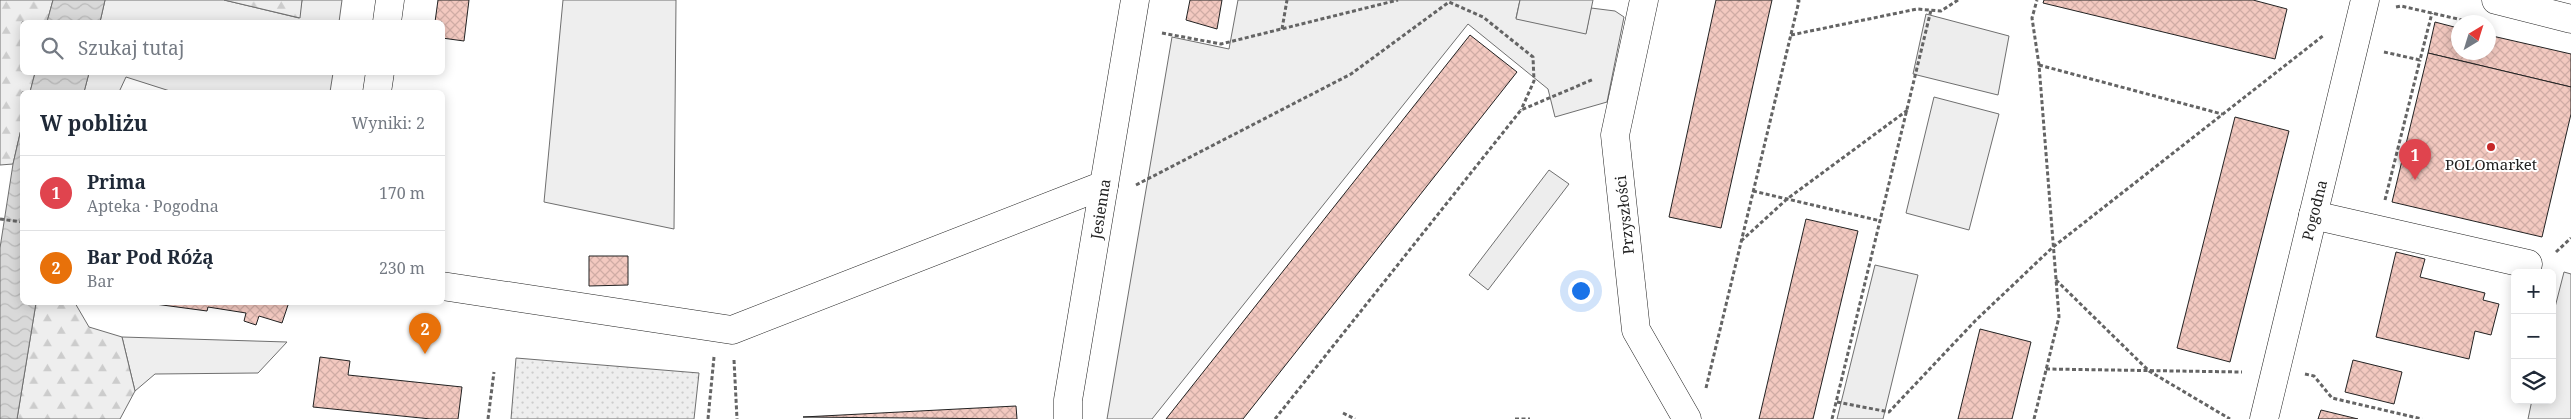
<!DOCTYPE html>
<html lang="pl">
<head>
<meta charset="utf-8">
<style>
	body { margin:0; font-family:"Noto Serif",serif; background:#f6f6f7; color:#1f2937 }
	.controls { position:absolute; right:15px; bottom:15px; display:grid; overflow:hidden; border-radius:8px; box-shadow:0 2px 12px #0003 }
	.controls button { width:45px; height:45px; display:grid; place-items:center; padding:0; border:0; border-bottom:1px solid #e0e1e3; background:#fff; color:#1f2937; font:25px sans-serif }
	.compass { position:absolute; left:2451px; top:15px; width:45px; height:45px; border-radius:50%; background:#fff; box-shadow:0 2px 12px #0003; rotate:38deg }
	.you { position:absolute; left:1580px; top:290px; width:18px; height:18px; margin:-12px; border:4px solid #fff; border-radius:50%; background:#1a73e8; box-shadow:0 0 0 8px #1a73e833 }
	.badge { display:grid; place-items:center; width:32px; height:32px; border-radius:50%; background:#0f766e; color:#fff; font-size:16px; font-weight:700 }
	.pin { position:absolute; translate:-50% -41px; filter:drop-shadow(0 1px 2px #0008) }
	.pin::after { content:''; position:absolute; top:26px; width:18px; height:15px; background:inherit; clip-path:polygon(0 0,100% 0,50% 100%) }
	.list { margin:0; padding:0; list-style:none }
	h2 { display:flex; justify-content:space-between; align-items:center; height:65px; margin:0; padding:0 20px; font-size:21px }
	h2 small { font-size:16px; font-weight:400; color:#747a83 }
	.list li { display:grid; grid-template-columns:32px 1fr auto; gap:15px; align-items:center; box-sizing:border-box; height:75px; padding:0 20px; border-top:1px solid #e0e1e3 }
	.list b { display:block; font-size:19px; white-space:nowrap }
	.list p { margin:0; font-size:16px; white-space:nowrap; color:#747a83 }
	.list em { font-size:16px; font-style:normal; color:#747a83 }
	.icon { flex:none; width:28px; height:28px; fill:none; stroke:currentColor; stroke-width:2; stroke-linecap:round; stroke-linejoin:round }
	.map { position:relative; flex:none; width:2571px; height:419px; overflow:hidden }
	.search { position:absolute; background:#fff; box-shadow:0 2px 12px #0003; left:20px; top:20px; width:425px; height:55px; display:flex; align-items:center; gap:12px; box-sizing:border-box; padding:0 18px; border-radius:8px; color:#747a83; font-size:19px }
	.panel { position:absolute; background:#fff; box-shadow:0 2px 12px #0003; left:20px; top:90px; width:425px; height:215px; border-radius:8px }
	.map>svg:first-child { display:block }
</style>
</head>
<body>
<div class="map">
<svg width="2571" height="419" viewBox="0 0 2571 419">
	<defs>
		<pattern id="forest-firs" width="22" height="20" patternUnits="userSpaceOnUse" patternTransform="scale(1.25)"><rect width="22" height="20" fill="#eee"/><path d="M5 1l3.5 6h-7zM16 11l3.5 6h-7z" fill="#ccc"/></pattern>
		<pattern id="garden-dots" width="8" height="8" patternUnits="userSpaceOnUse" patternTransform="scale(1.25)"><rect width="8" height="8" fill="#eee"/><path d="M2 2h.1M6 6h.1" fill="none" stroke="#ccc" stroke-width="1.8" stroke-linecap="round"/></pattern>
		<pattern id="water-waves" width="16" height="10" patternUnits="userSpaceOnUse" patternTransform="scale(1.25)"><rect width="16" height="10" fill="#d9d9d9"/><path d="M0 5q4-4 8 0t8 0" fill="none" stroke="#bababa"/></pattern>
		<pattern id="building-cross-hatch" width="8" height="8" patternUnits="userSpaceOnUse" patternTransform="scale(1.25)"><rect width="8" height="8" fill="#f3c9c0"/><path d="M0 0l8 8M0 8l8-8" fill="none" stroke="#d0aca5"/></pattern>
	</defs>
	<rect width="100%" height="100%" fill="#fff"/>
	<g fill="#eee" stroke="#6f6f6f">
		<polygon points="105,0 224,0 299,18 302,0 342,0 339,22 100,22"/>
		<polygon points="563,0 676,0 674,229 544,202"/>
		<polygon points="1238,0 1520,0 1516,18 1586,33 1591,8 1615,11 1624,17 1607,102 1555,117 1548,89 1468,24 1152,419 1107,419 1172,37 1229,49"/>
		<polygon points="89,73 333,73 330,92 173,92 126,77 119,92 84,92"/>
		<polygon points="1934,97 1999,114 1969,230 1906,213"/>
		<polygon points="2564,272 2571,274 2571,419 2528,419 2532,400 2552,400 2552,319"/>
		<polygon points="122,337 287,342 258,373 155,374 135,391"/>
	</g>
	<g fill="url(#forest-firs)" stroke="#6f6f6f">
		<polygon points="0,0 53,0 47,22 22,22 22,72 35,73 30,92 22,92 22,125 13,164 0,165"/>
		<polygon points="224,0 302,0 300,18"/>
		<polygon points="36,303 75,303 89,327 122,337 135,391 120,419 17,419"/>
	</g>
	<polygon fill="url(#garden-dots)" stroke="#6f6f6f" points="516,358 699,373 694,419 511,419"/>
	<g fill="#ededed" stroke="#6f6f6f">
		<polygon points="1520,0 1593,0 1586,34 1516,19"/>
		<polygon points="1926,14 2009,36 1998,95 1913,74"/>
		<polygon points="1549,170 1569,184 1488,290 1469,275"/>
		<polygon points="1875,265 1918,275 1883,419 1837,419"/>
	</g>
	<g fill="url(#water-waves)" stroke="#6f6f6f">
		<polygon points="53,0 105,0 100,22 47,22"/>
		<polygon points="35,73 35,72 89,73 84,92 30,92"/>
		<polygon points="22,125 22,302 36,303 17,419 0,419 0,248 13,164"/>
	</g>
	<g fill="url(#building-cross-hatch)" stroke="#222">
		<polygon points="438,0 469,0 464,41 442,38 442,22 435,22"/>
		<polygon points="1190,0 1222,0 1217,29 1186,20"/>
		<polygon points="1716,0 1772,0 1721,228 1669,217"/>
		<polygon points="2044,0 2253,0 2287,9 2275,59 2043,3"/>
		<polygon points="2435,22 2458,28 2458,52 2488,52 2488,35 2571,54 2571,87 2428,53"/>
		<polygon points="1470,35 1517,72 1243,419 1166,419"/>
		<polygon points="2428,53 2571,87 2571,114 2542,237 2392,202"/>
		<polygon points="2235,117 2289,131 2230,362 2177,348"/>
		<polygon points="1806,219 1858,231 1813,419 1759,419"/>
		<polygon points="2396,252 2425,259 2420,277 2485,293 2483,300 2499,304 2491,335 2475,331 2469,359 2376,337"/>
		<polygon points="589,256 628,256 628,285 589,286"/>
		<polygon points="140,302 289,302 282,323 259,316 256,325 244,321 246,313 208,307 207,311"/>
		<polygon points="1980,329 2031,342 2012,419 1958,419"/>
		<polygon points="320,357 350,361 348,375 462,387 458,419 431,419 313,407"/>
		<polygon points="2353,360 2402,372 2394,404 2345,392"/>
		<polygon points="1016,406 1017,419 803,417"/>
		<polygon points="2321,410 2358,419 2318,419"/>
	</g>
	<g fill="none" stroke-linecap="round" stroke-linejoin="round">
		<g stroke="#222" stroke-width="29">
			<g id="minor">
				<polyline points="1644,0 1615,135 1636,330 1687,419"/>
				<polyline points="2496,0 2571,19"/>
				<polyline points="387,22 390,0"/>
				<polyline points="377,92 380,72"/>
				<polyline points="2313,215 2528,264"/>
				<polyline points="442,286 732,330 1104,185"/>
				<polyline points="1068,419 1068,400 1135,0"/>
				<polyline points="2264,419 2365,0"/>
			</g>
		</g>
		<g stroke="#646464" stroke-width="3" stroke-dasharray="4 2.5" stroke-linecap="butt">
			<polyline points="2396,7 2401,6 2471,22"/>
			<polyline points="1282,29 1287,0"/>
			<polyline points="1162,33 1221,44 1398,0"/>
			<polyline points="1791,35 1917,9 1941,11 1958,0"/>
			<polyline points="2384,52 2420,60 2432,13"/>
			<polyline points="2039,65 2222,114"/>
			<polyline points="1136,185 1351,74 1449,2 1483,17 1533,57 1534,81 1521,110"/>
			<polyline points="1753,191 1881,221"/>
			<polyline points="2385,200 2420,60"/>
			<polyline points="0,219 22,222"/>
			<polyline points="1741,241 1787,199 1909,109"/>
			<polyline points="2556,252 2571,238"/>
			<polyline points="2056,280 2149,371 2230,419"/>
			<polyline points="734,360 737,419"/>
			<polyline points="2046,369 2242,372"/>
			<polyline points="2305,374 2314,376 2332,398 2422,419"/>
			<polyline points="1706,388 1799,1 1797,0"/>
			<polyline points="1837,402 1889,412 1975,321 2053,247 2324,35"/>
			<polyline points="1343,413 1355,419"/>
			<polyline points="488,419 494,372"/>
			<polyline points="708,419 714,357"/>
			<polyline points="1275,419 1521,110 1594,79"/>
			<polyline points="1515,419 1530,419"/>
			<polyline points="1832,419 1931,10"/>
			<polyline points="2034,419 2059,317 2039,65 2032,18 2037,0"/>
		</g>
		<use href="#minor" stroke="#fff" stroke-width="28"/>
	</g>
	<circle fill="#c62828" stroke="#fff" stroke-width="2" cx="2491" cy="147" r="5"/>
	<g text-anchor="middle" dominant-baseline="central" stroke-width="4" stroke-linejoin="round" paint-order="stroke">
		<g font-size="15" fill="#222" stroke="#fff">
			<text x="2491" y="164">POLOmarket</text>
		</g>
		<g font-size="15" fill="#222" stroke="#fff">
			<text transform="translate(1100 209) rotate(-81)">Jesienna</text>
			<text transform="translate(2314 210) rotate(-76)">Pogodna</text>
			<text transform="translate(1624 215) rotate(-96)">Przyszłości</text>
		</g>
	</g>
</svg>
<div class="controls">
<button>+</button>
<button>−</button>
<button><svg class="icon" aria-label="layers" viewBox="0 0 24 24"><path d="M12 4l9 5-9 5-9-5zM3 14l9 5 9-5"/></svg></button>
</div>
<svg class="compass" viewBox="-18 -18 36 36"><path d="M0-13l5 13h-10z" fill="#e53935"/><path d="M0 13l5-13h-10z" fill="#747a83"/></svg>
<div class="you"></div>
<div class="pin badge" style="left:2415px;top:180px;background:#e0444e">1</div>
<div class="pin badge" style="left:425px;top:354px;background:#e8710a">2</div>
<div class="search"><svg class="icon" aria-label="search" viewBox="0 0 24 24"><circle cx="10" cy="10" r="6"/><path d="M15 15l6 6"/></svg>Szukaj tutaj</div>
<section class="panel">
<h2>W pobliżu<small>Wyniki: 2</small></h2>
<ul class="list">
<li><span class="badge" style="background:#e0444e">1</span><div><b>Prima</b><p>Apteka · Pogodna</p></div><em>170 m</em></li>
<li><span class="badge" style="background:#e8710a">2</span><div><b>Bar Pod Różą</b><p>Bar</p></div><em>230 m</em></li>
</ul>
</section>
</div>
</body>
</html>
